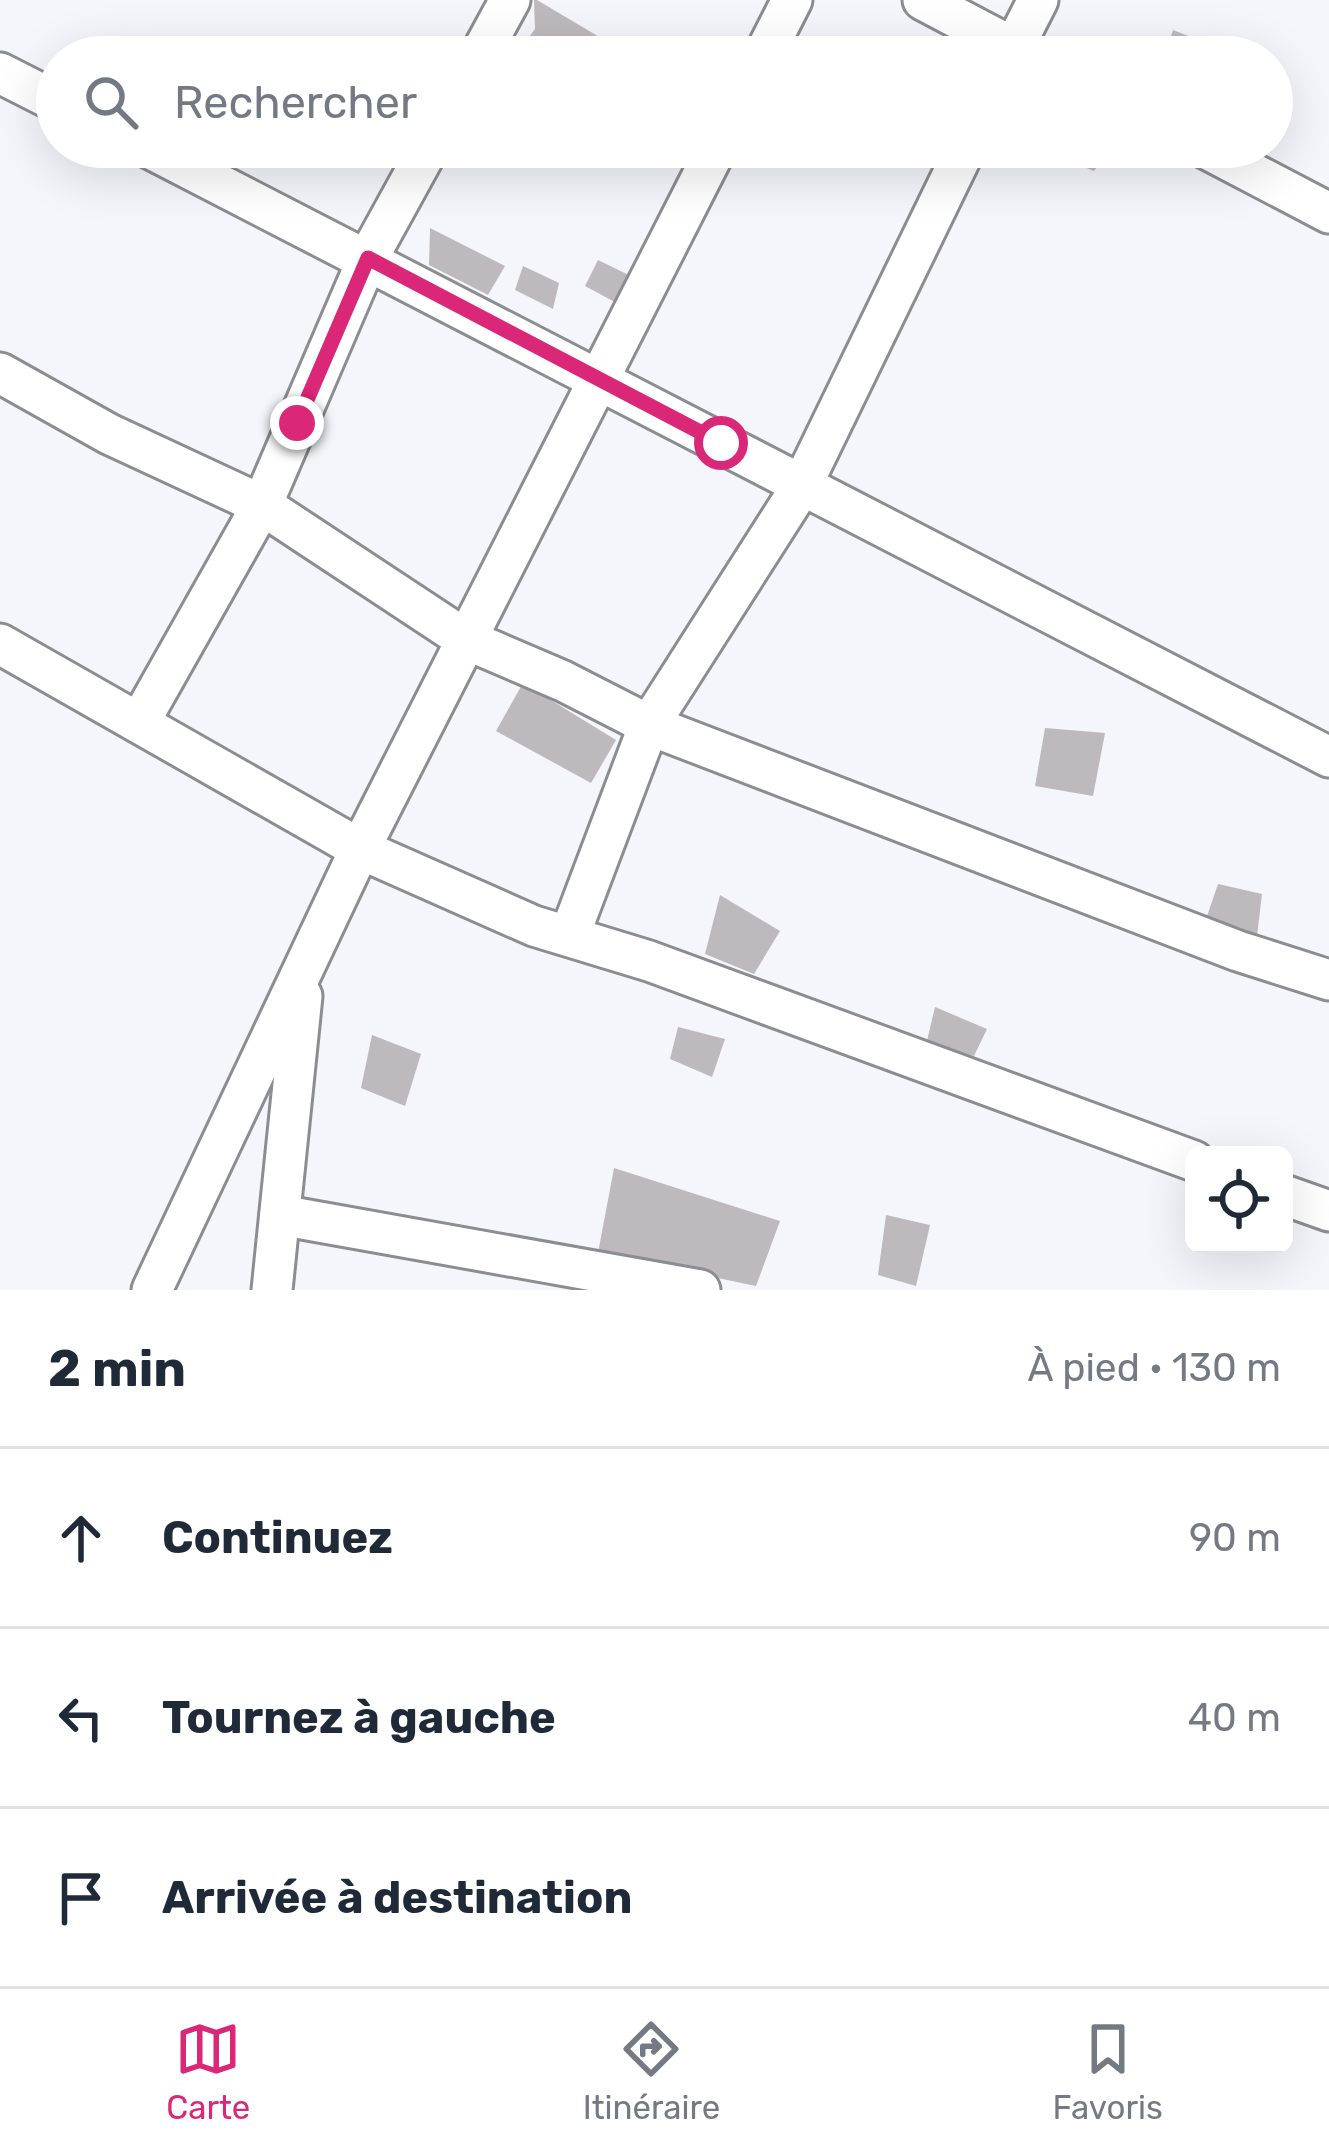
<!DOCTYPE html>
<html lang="fr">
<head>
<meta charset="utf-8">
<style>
	body { margin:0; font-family:Rubik,sans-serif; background:#f2f2f3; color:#1f2937 }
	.controls { position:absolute; right:36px; bottom:36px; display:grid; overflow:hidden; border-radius:18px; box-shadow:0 12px 48px #0002 }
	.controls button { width:108px; height:108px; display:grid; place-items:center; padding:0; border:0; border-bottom:3px solid #e0e1e3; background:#fff; color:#1f2937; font:60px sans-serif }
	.stop { position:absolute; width:36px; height:36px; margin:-27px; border:9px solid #db2777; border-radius:50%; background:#fff }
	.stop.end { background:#db2777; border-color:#fff; box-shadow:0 3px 12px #0008 }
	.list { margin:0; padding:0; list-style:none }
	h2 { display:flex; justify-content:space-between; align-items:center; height:156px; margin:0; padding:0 48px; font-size:51px }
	h2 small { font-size:39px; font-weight:400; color:#747a83 }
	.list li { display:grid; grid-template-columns:78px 1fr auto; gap:36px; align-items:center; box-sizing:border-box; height:180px; padding:0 48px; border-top:3px solid #e0e1e3 }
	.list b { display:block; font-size:45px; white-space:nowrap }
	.list em { font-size:39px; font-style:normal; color:#747a83 }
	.icon { flex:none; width:66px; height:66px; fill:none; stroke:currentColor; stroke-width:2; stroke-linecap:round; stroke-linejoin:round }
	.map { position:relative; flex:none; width:1329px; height:1290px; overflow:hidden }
	.search { position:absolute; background:#fff; box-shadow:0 12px 48px #0002; left:36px; right:36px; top:36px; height:132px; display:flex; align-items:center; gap:30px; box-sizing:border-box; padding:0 42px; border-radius:66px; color:#747a83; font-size:45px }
	.sheet { height:696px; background:#fff }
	nav { display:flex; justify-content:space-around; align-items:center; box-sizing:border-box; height:168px; border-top:3px solid #e0e1e3; background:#fff; font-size:33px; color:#747a83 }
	nav a { display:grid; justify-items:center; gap:6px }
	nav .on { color:#db2777 }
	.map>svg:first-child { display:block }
</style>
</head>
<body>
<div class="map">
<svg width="1329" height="1290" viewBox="0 0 1329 1290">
	<rect width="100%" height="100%" fill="#f4f6fb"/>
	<g fill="#bdb9bd">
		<polygon points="534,0 537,0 633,57 528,57 518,52 535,29"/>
		<polygon points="1173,30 1242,57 1164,57"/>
		<polygon points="1035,147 1111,147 1094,171"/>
		<polygon points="430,228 505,266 488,295 429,265"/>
		<polygon points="598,260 637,279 624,307 585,286"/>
		<polygon points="523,266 559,283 553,309 515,290"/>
		<polygon points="523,683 616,740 591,783 496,731"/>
		<polygon points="1045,728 1105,733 1093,796 1035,786"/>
		<polygon points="1218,884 1262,894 1256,944 1204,925"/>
		<polygon points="720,895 780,931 754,974 705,954"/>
		<polygon points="935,1007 987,1029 974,1056 926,1045"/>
		<polygon points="678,1027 725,1039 712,1077 670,1059"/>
		<polygon points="372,1035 421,1054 405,1106 361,1088"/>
		<polygon points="614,1168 780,1221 756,1286 598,1253"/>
		<polygon points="886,1215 930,1225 916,1286 878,1275"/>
	</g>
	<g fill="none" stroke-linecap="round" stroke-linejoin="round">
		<g stroke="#8b8d91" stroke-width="45">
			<g id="minor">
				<polyline points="923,0 1031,57"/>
				<polyline points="479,57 510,0"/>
				<polyline points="763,57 792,0"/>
				<polyline points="1009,57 1038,0"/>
				<polyline points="0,73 57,102"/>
				<polyline points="147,147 1329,757"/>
				<polyline points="1203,147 1329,213"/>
				<polyline points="0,373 109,434 262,505 465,639 563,681 649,725 1238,951 1329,980"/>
				<polyline points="0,644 360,849 534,926 649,961 1194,1161"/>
				<polyline points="139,723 262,505 368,258 429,147"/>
				<polyline points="570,934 649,725 801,487 966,147"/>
				<polyline points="1284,1195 1329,1211"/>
				<polyline points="280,1215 700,1290"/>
				<polyline points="152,1290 360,849 717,147"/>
				<polyline points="272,1290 302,996"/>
			</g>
		</g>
		<use href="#minor" stroke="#fff" stroke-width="39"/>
	</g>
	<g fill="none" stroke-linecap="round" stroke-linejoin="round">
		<polyline stroke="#db2777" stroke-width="15" points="297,423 368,258 721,443"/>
	</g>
</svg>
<div class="controls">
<button><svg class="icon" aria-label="locate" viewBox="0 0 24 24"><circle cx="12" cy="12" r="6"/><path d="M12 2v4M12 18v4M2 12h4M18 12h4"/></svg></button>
</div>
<div class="stop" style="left:721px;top:443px"></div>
<div class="stop end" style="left:297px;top:423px"></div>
<div class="search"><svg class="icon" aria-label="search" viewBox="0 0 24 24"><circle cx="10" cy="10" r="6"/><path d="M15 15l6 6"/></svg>Rechercher</div>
</div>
<section class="sheet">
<h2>2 min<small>À pied · 130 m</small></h2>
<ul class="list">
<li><svg class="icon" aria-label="ahead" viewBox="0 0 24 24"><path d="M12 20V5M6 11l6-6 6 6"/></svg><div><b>Continuez</b></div><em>90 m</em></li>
<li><svg class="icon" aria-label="left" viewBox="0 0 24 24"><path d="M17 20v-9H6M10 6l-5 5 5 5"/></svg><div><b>Tournez à gauche</b></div><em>40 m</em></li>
<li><svg class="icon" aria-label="arrive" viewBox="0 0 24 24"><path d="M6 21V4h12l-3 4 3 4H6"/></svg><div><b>Arrivée à destination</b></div></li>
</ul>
</section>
<nav>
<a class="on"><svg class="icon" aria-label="map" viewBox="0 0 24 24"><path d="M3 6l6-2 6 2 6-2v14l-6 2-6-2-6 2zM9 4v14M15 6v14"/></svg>Carte</a>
<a><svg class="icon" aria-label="directions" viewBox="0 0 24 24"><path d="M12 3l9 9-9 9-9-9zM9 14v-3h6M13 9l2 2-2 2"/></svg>Itinéraire</a>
<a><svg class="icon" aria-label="saved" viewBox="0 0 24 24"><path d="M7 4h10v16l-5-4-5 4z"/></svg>Favoris</a>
</nav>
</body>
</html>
